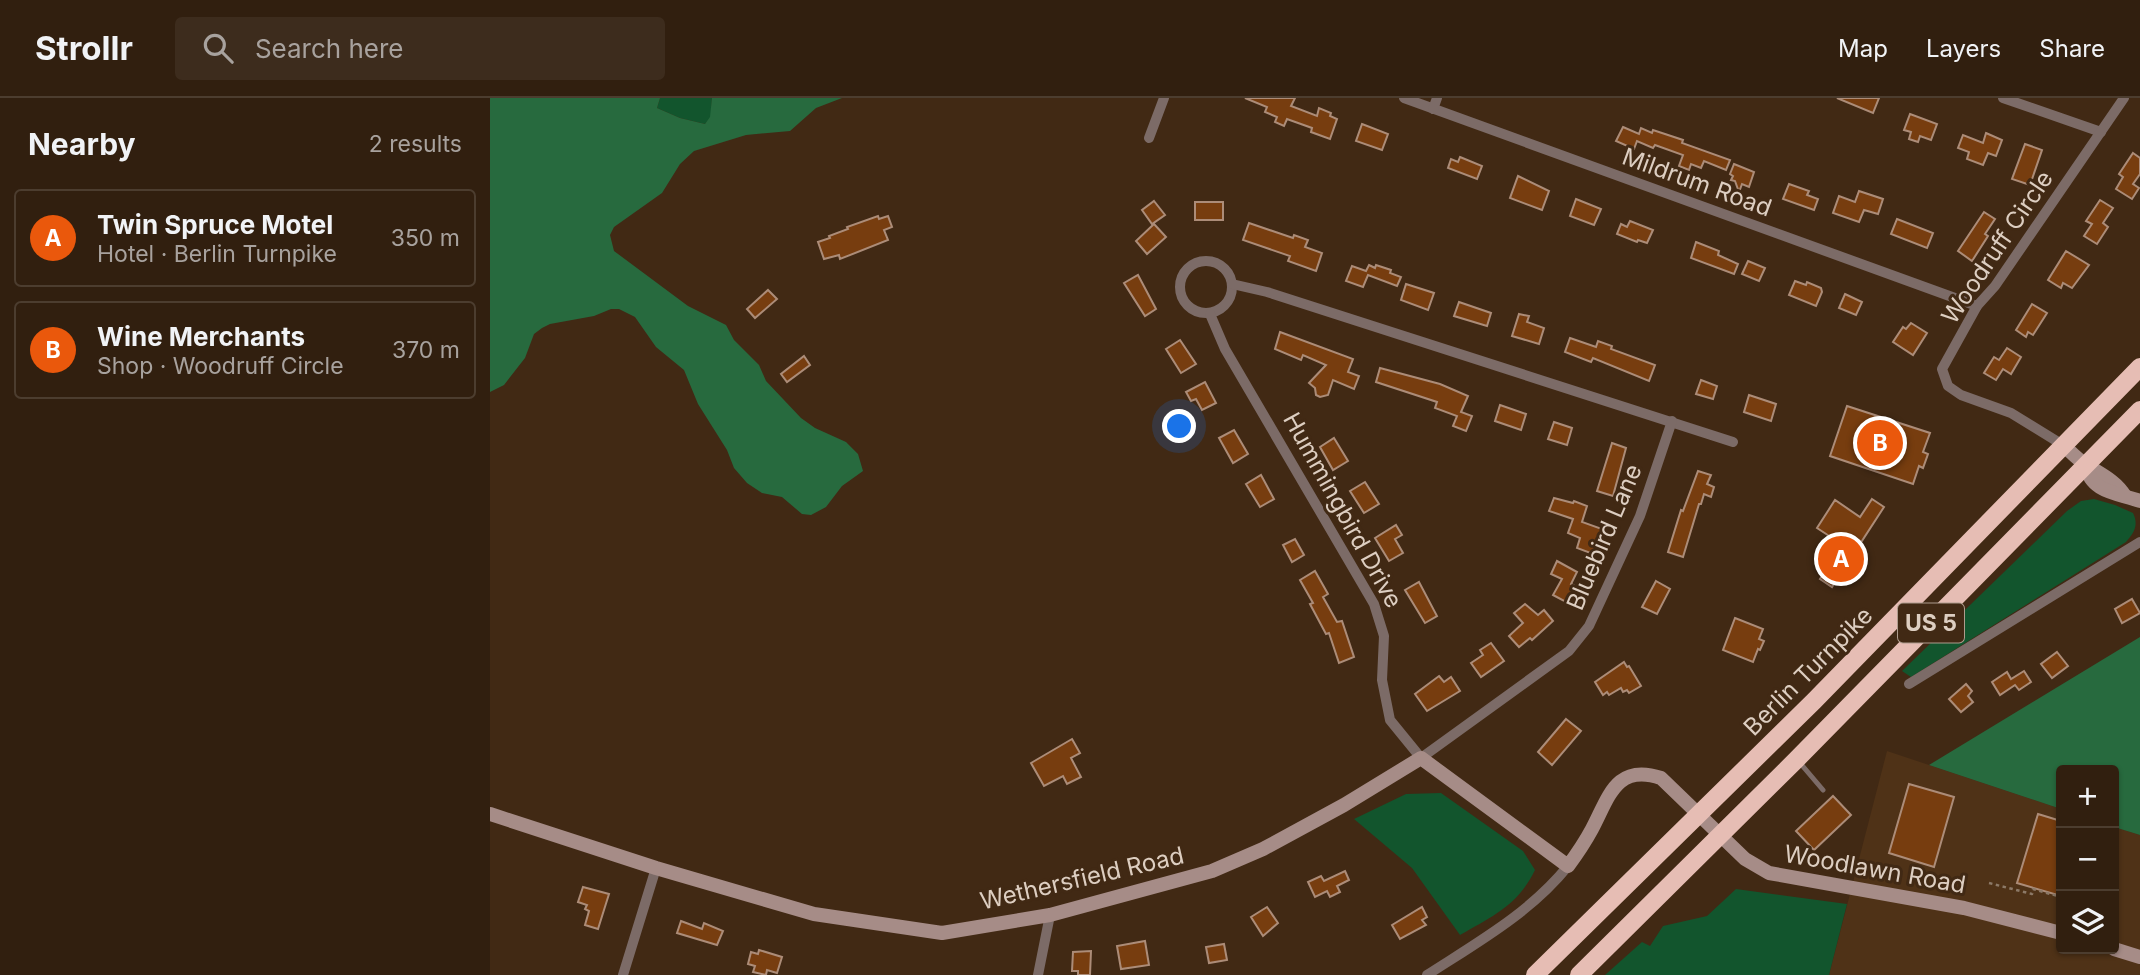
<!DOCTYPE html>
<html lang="en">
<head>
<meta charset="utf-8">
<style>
	body { margin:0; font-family:Inter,sans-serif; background:#3d2c1d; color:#f1f3f6 }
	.controls { position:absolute; right:21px; bottom:21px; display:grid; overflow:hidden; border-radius:7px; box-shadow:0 2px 5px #0004 }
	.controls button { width:63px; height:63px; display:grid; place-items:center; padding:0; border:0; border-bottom:2px solid #4c3d2f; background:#311f0f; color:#f1f3f6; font:35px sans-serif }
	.you { position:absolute; left:690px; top:329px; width:24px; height:24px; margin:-18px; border:5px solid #fff; border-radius:50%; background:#1a73e8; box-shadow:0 0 0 10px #1a73e833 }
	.badge { display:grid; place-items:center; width:46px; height:46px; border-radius:50%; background:#ea580c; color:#fff; font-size:23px; font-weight:700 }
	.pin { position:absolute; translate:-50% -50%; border:4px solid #fff; box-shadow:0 2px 7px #0006 }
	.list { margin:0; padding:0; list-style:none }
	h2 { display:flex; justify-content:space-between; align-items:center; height:91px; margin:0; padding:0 28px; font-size:30px }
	h2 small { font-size:23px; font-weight:400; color:#a8a29e }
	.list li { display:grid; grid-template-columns:46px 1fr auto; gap:21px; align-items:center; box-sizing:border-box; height:98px; margin:0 14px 14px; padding:0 14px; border:2px solid #4c3d2f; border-radius:7px }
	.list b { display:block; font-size:26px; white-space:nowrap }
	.list p { margin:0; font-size:23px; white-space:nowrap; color:#a8a29e }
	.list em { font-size:23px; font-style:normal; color:#a8a29e }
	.icon { flex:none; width:38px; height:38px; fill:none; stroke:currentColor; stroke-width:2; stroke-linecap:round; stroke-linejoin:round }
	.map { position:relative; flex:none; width:1650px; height:877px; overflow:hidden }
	header { display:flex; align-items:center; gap:42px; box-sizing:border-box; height:98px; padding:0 35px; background:#311f0f; border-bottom:2px solid #4c3d2f }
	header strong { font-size:33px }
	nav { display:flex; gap:38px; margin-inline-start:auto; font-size:24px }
	.search { width:490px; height:63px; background:#3d2c1d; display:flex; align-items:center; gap:18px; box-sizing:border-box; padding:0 24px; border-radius:7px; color:#a8a29e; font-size:26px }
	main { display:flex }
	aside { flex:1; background:#311f0f }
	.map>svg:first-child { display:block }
</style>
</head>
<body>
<header>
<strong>Strollr</strong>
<div class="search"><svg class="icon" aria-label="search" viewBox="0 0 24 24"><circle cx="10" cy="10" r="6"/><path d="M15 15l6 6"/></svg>Search here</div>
<nav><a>Map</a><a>Layers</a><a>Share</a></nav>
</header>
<main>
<aside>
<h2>Nearby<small>2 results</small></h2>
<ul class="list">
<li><span class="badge">A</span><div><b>Twin Spruce Motel</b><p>Hotel · Berlin Turnpike</p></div><em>350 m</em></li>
<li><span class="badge">B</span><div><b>Wine Merchants</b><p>Shop · Woodruff Circle</p></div><em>370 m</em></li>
</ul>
</aside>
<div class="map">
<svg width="1650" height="877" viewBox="0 0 1650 877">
	<rect width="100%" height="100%" fill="#412914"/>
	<polygon fill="#4f3217" points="1397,653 1571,711 1571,851 1624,851 1624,729 1650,737 1650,877 1339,877"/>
	<g fill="#12552d">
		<polygon points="170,0 222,0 221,19 215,26 190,20 167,10"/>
		<path d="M1604 401 1625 407 1643 415C1649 427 1644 435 1636 444L1421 579 1412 573 1577 413 1591 403Z"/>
		<path d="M951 695 1033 753 1045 772C1028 807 1003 818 970 837L922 770 864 721 916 696Z"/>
		<polygon points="1246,791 1357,806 1339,877 1115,877 1152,844 1160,848 1173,828 1217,818"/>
	</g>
	<g fill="#276a3e">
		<polygon points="0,0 170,0 167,10 190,20 215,26 220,19 222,0 352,0 326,10 300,33 256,37 204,53 190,66 172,95 124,129 120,137 124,153 198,208 236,227 244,242 269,267 276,283 311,320 325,330 356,344 368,356 373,373 352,388 336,409 321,417 312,416 292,399 272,395 257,385 244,370 237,352 208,306 194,272 166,249 145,219 129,211 121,211 104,218 60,226 52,230 44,236 35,260 14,287 0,294"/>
		<polygon points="1650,539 1650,737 1624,729 1624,672 1571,672 1571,711 1439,667"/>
	</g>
	<g fill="#773d0f" stroke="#ac8c78" stroke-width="2">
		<polygon points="755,0 805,0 801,8 827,18 829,10 841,15 840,18 847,21 840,41 821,34 822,30 797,21 794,28 785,24 787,19 775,14 777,9"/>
		<polygon points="1347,0 1389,0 1383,15"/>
		<polygon points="1420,16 1447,26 1441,42 1430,38 1428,44 1419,41 1421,34 1414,32"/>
		<polygon points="872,26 898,36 892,52 866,43"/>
		<polygon points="1133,29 1149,36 1151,30 1162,35 1163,32 1193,42 1192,45 1240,62 1236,72 1214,63 1211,70 1201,66 1199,72 1189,68 1193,57 1165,47 1163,50 1147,43 1144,51 1126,43"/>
		<polygon points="1496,35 1512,42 1506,58 1498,55 1493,67 1477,61 1479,54 1468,50 1473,37 1493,45"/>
		<polygon points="1535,46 1552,52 1540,87 1522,81"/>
		<polygon points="1643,55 1650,60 1650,76 1643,86 1649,90 1642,101 1626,91 1633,79 1629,76"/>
		<polygon points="970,59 992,68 987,81 958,70 961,61 968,64"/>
		<polygon points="1244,66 1264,74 1259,89 1252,86 1249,94 1245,83 1241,82 1243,78 1240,76"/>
		<polygon points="1028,78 1059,93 1052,112 1020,100"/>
		<polygon points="1299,86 1319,93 1317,97 1328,101 1324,112 1293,101"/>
		<polygon points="1369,93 1393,101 1388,116 1374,112 1369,124 1343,115 1349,98 1365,104"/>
		<polygon points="1086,101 1111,111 1104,127 1080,118"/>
		<polygon points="1610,102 1623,110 1613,125 1618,129 1607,146 1594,138 1602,126 1596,123"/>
		<polygon points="664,103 675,117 662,126 652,112"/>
		<rect x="705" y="104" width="28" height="18"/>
		<polygon points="1494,114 1505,121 1495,136 1498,138 1482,163 1468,153"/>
		<polygon points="388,118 389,121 398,118 402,129 394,132 398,142 350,161 349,157 334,161 328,144 340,140 339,138 358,131 357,129"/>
		<polygon points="1407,121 1443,135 1437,150 1401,136"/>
		<polygon points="1140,123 1163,132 1157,145 1148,142 1147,144 1127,136 1131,126 1137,129"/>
		<polygon points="759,125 803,140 804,137 818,142 815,149 832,155 826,173 798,163 800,158 753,142"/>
		<polygon points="664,126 676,139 657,156 646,143"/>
		<polygon points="1206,144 1229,153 1228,157 1248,166 1244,176 1201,160"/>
		<polygon points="1576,153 1599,167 1582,190 1573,185 1571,190 1558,182"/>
		<polygon points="1258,163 1275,170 1269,183 1252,176"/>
		<polygon points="879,167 885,170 886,167 901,172 900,175 911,179 907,188 878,177 873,189 856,183 862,168 876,173"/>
		<polygon points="648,177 666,211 655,218 634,185"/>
		<polygon points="1305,183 1316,187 1317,184 1331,190 1332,194 1326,208 1299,197"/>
		<polygon points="916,186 944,195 938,212 911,202"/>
		<polygon points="278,192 287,201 265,220 257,211"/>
		<polygon points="1355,196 1372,204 1366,217 1349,210"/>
		<polygon points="969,204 1001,215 997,228 964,218"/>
		<polygon points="1542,206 1557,215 1543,237 1538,234 1536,239 1526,232"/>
		<polygon points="1029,216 1039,218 1037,224 1054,230 1049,246 1022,238"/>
		<polygon points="1421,225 1437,235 1423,257 1403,244 1413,229 1416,231"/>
		<polygon points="790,234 863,261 858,274 869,278 864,291 843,282 838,297 830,299 826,297 825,290 819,285 836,267 813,257 811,262 785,251"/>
		<polygon points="1080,240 1106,249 1108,243 1122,248 1121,251 1165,267 1159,283 1103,260 1101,264 1075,254"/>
		<polygon points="690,242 706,266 691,275 676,251"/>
		<polygon points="1517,250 1531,259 1521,276 1513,271 1506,282 1494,275 1504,259 1509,262"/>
		<polygon points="314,258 320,267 297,284 291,276"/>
		<polygon points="890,270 950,286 978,298 971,314 982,318 976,333 963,328 967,318 945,310 947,304 886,284"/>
		<polygon points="1211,282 1227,288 1223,301 1206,296"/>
		<polygon points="715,284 726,305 712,312 706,301 701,303 696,294"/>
		<polygon points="1259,297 1286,306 1281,323 1254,314"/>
		<polygon points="1010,307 1036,316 1031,332 1005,323"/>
		<polygon points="1357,308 1440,335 1433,354 1438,356 1433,370 1429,368 1423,386 1340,358"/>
		<polygon points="1064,324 1082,330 1077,347 1058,341"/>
		<polygon points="744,332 758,356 743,365 729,340"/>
		<polygon points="844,340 858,363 843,372 830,349"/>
		<polygon points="1122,345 1136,350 1123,398 1107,393"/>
		<polygon points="1208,373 1221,377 1217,386 1224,389 1221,399 1214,396 1211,406 1209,406 1193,459 1178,454 1191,412 1193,413"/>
		<polygon points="771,377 784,401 770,409 756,386"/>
		<polygon points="875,384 889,406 874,415 860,393"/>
		<polygon points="1064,400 1083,405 1084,403 1097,408 1092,424 1112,431 1103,456 1087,450 1090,440 1078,435 1083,421 1059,413"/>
		<polygon points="1382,401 1394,409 1342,489 1330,481 1353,447 1327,430 1345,402 1370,419"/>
		<polygon points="906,427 912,437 905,441 913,455 899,463 885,440"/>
		<polygon points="805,441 814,457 802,464 793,447"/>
		<polygon points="1067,463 1087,474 1081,486 1085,488 1076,504 1063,497 1072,481 1061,476"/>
		<polygon points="825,473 838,496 833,499 847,524 852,523 864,559 849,565 839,535 836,536 820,506 823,505 810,482"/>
		<polygon points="1166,483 1180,491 1167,516 1152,509"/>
		<polygon points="929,484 947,518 935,525 915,492"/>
		<polygon points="1642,501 1650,515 1632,525 1625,511"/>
		<polygon points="1035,506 1048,517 1054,512 1063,523 1042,542 1040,540 1029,549 1019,538 1033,525 1024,515"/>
		<polygon points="1245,520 1273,531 1269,541 1274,543 1270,552 1268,551 1263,564 1233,552"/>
		<polygon points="1001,545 1014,563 991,579 981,565 993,557 990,552"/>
		<polygon points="1567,554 1578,568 1562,580 1551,566"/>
		<polygon points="1134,564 1137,569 1139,568 1151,588 1139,595 1137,592 1133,594 1131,590 1119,597 1117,594 1113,597 1105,584"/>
		<polygon points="1534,573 1541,584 1529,592 1525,587 1510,597 1502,584 1517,574 1521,581"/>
		<polygon points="949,578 954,584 961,579 970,593 937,613 925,596"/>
		<polygon points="1476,586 1482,593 1478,598 1483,604 1471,614 1459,601"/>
		<polygon points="1076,621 1091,633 1062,667 1048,654"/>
		<polygon points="582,641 590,655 581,660 591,679 577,686 573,678 554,688 541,665"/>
		<polygon points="1419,686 1464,699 1444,769 1399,755"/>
		<polygon points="1343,698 1361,717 1324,752 1306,733"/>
		<polygon points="1548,716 1571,723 1571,798 1527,785"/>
		<polygon points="855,773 859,782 847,788 850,794 840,799 837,793 825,799 818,784 831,778 834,783"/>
		<polygon points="93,789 119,796 108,831 95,827 99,813 95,811 97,807 88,804"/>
		<polygon points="777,809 788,825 773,838 761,819"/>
		<polygon points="932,809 937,819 932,822 936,827 910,841 902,827"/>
		<polygon points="191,823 212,831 214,825 233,833 227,847 187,835"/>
		<polygon points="655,843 659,867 631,871 627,848"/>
		<polygon points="734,846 737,862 719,865 716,849"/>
		<polygon points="269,852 292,859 287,875 277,872 276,877 263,874 265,868 258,866 261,854 268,856"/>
		<polygon points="601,853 600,877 588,877 588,873 582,873 583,854"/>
	</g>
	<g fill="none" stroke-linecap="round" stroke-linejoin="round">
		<polyline stroke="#8c7967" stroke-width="2.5" stroke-dasharray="3.5 3.5" stroke-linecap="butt" points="1499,785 1542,796 1543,791 1571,799"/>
		<polyline stroke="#7c6b67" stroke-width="5" points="1310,665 1333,692"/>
		<g stroke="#7c6b67" stroke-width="10">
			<polyline points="914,0 1487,208"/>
			<polyline points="1513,0 1611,34"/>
			<polyline points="943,11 947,0"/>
			<polyline points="659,40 674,0"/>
			<circle cx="716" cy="189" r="26"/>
			<polyline points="742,186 777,194 1243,344"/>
			<polyline points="720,216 735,251 884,506 894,538 892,582 900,622 931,660 1079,553 1099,528 1150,418 1182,323"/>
			<polyline points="1573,347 1521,315 1471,297 1458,288 1452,271 1487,208 1505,188 1634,0"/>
			<polyline points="1419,586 1650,444"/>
			<polyline points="133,877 166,770"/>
			<polyline points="548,877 560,817"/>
			<path d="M937 877C988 844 1040 815 1078 768"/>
		</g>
		<g stroke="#a68c87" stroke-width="14">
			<path d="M1573 347C1580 353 1587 361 1595 366 1610 376 1625 382 1635 398"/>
			<path d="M1596 367C1600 395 1629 395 1650 403"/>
			<path d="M0 716 166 770 324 816 452 835 560 817 722 773 773 751 854 707 931 660 1078 768C1087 756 1095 744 1102 731 1119 699 1126 665 1171 680L1255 761 1279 775 1474 810 1571 835"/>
			<polyline points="1624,851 1650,859"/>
		</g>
		<g stroke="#e6bdb4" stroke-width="18">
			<polyline points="1045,877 1324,603 1650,269"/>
			<polyline points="1089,877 1307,661 1650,312"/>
		</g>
	</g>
	<g text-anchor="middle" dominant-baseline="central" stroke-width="6" stroke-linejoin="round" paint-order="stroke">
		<rect fill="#412914" stroke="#ae9c8d" stroke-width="2" x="1408" y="505.5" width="66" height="39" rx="5"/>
		<g font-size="23" font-weight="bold" fill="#ddcec1">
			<text x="1441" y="525">US 5</text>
		</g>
		<g font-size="24" fill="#ddcec1" stroke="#412914">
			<text transform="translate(1207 84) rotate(20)">Mildrum Road</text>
			<text transform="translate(1507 149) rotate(-56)">Woodruff Circle</text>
			<text transform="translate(853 412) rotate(61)">Hummingbird Drive</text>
			<text transform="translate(1114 439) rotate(-67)">Bluebird Lane</text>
			<text transform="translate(1318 573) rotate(-45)">Berlin Turnpike</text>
			<text transform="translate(1385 771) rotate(10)">Woodlawn Road</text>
			<text transform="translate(592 780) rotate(-13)">Wethersfield Road</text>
		</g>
	</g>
</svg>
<div class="controls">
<button>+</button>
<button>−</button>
<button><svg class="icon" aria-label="layers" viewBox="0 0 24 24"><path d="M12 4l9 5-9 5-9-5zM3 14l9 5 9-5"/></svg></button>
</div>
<div class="you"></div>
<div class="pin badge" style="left:1351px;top:461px">A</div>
<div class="pin badge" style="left:1390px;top:345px">B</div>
</div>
</main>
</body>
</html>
